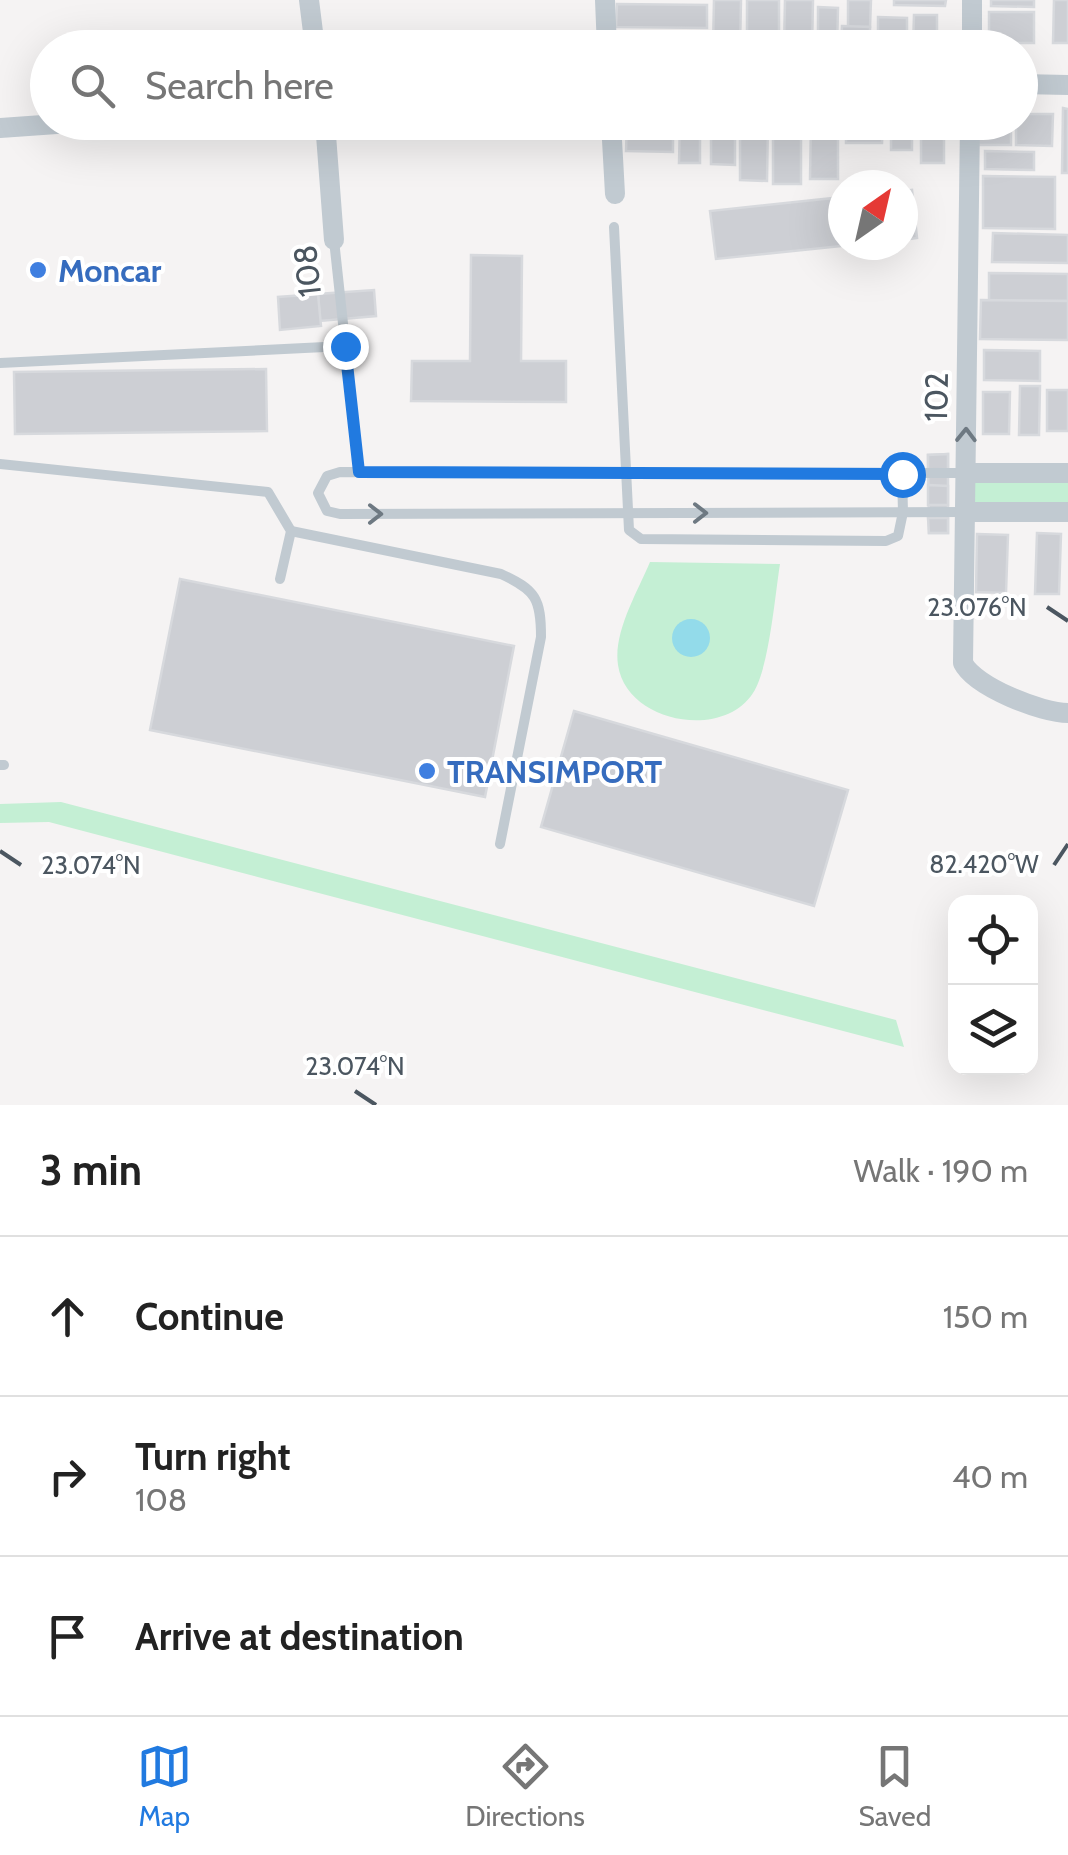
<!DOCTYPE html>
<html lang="en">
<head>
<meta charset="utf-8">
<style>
	body { margin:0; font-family:Cabin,sans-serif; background:#f6f6f6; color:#222 }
	.controls { position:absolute; right:30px; bottom:30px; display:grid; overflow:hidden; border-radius:20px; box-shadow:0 10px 40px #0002 }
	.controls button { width:90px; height:90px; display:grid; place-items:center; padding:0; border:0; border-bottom:2px solid #e0e0e0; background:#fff; color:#222; font:50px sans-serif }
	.compass { position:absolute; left:828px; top:170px; width:90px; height:90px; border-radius:50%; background:#fff; box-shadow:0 10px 40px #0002; rotate:34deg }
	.stop { position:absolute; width:30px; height:30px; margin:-22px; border:8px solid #217ae0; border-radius:50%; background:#fff }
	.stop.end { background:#217ae0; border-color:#fff; box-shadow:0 2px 10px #0008 }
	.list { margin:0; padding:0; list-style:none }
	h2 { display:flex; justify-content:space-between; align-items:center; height:130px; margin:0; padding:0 40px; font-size:42px }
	h2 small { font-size:32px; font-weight:400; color:#767676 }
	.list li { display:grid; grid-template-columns:65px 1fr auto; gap:30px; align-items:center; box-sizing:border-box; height:160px; padding:0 40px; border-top:2px solid #e0e0e0 }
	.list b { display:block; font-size:38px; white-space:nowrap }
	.list p { margin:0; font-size:32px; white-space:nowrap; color:#767676 }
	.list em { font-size:32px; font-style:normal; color:#767676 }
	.icon { flex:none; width:55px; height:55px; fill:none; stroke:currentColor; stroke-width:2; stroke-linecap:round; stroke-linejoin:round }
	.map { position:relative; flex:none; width:1068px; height:1105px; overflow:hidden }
	.search { position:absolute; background:#fff; box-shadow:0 10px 40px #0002; left:30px; right:30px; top:30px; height:110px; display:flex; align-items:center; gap:25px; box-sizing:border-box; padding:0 35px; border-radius:55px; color:#767676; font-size:38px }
	.sheet { height:610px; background:#fff }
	nav { display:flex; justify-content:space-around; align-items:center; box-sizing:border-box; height:140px; border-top:2px solid #e0e0e0; background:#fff; font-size:28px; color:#767676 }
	nav a { display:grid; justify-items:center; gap:5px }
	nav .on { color:#217ae0 }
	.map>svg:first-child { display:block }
</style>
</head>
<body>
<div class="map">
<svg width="1068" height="1105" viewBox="0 0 1068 1105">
	<rect width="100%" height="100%" fill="#f5f3f3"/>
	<g fill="#c4efd4">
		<polygon points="972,481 1068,481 1068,505 973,505"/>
		<path d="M650 562 780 564C775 595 769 669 753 693 722 741 626 722 618 665 613 632 638 591 650 562Z"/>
		<polygon points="61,802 896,1020 904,1047 49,822 0,823 0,804"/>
	</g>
	<circle fill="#93dbea" cx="691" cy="638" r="19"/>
	<g fill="#cdcfd4" stroke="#d7d9dd" stroke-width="2.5">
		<polygon points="714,0 741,0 740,48 713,48"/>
		<rect x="747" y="0" width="32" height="48"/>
		<polygon points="785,0 813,0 812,48 784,48"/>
		<polygon points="848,0 871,0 870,27 848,27"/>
		<polygon points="894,0 946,0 945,6 894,5"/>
		<polygon points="991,0 1034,0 1034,7 991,6"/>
		<polygon points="1054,0 1068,0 1068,43 1053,43"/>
		<polygon points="617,4 707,5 707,28 616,27"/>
		<polygon points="818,7 838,8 837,48 818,48"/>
		<rect x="989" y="12" width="45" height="31"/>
		<polygon points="914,15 937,15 937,48 913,48"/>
		<polygon points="878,17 907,18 907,48 878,48"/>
		<polygon points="842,26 870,27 870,48 841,48"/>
		<polygon points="643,35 672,35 671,48 643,48"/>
		<rect x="678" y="35" width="31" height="13"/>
		<polygon points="1063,108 1068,109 1068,173 1062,173"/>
		<polygon points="1020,114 1053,114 1052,146 1016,145 1016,122 1020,122"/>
		<polygon points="627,122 673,122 673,152 626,151"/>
		<polygon points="680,122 700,122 700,163 679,163"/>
		<polygon points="711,122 735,122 735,165 711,164"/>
		<polygon points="740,122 768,122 767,181 740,180"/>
		<rect x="773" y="122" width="28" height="62"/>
		<polygon points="811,122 838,122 838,179 810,179"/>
		<polygon points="846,122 883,122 882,143 846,143"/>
		<rect x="891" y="122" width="21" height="28"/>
		<rect x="921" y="122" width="23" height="41"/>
		<rect x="978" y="122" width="33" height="23"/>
		<polygon points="985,151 1034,152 1034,170 985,169"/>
		<polygon points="983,176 1055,177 1055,229 983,228"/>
		<polygon points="912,190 917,238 903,240 903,191"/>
		<polygon points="843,197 843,245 851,245 716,259 710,211"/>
		<polygon points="993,233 1068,235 1068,263 992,262"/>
		<polygon points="471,255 522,256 521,361 566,361 566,402 411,401 412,361 470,361"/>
		<polygon points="989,273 1068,274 1068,301 989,301"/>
		<polygon points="374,290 376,316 320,321 318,294"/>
		<polygon points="318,294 321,326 280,330 278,297"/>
		<polygon points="981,300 1068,301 1068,340 980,339"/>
		<polygon points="984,350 1040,351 1040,381 984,380"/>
		<polygon points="266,369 267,431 15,434 14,372"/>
		<polygon points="1020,386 1040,386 1039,435 1019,435"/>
		<rect x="1047" y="390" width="21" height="41"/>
		<polygon points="983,392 1010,392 1009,434 983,434"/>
		<polygon points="948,454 948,533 929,533 928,455"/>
		<polygon points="948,454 948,470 928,470 928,455"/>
		<polygon points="928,485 948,486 948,505 928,505"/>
		<polygon points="928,518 948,518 948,533 929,533"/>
		<polygon points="1037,533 1061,534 1059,594 1035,594"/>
		<polygon points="977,534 1008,535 1006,593 976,592"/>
		<polygon points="180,579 514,646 485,797 150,730"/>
		<polygon points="574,711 848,790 814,906 541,827"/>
	</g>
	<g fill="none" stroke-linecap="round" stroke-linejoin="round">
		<g stroke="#c1cad1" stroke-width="10">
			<polyline points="614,227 629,530 641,539 886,541 898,536 903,512 902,474"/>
			<polyline points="334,240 359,472"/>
			<polyline points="0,363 345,346"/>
			<polyline points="0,464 268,492 291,531 280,579"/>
			<polyline points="964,473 340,472 327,476 318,493 327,511 340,514 965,512"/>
			<path d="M291 531 501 574C536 590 541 599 541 637L500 844"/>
			<polyline points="0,765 4,765"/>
		</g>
		<g stroke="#c1cad1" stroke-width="20">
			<polyline points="309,0 315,48"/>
			<polyline points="605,0 607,48"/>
			<polyline points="972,48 972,0"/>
			<polyline points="1020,84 1068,85"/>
			<polyline points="325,122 334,240"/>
			<polyline points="611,122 615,194"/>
			<path d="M970 122 963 663C975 687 1042 713 1068 713"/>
			<polyline points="0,128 85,122"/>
			<polyline points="965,473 1068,473"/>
			<polyline points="965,512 1068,512"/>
		</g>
	</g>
	<defs><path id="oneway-chevron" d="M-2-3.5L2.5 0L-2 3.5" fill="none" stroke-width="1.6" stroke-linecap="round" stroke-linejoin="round" transform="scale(2.5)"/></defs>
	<g stroke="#6e7982">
		<use href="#oneway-chevron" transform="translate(966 435) rotate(-89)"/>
		<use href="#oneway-chevron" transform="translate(700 513)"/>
		<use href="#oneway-chevron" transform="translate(375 514)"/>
	</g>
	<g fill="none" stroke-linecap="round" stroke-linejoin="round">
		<polyline stroke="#217ae0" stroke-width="12" points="345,346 359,472 902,474"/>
	</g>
	<path fill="none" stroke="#4b5660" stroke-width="4" d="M1047 607 1068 621M0 851 21 865M1054 865 1068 844M355 1091 376 1105"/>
	<g fill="#3f7fe0" stroke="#fff" stroke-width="4">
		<circle cx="38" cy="270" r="10"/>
		<circle cx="427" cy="771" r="10"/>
	</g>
	<g text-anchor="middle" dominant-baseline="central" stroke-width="8" stroke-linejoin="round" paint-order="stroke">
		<g font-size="32" font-weight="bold" fill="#366cbe" stroke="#fff" text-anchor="start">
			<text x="58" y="270">Moncar</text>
			<text x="447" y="771">TRANSIMPORT</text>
		</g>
		<g font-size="32" fill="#4b5660" stroke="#fff">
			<text transform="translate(307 271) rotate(-96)">108</text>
			<text transform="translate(936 397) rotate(-89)">102</text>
		</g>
	</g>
	<g font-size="25" text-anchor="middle" fill="#4b5660" stroke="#fff" stroke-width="8" stroke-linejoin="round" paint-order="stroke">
		<text x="977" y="616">23.076°N</text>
		<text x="984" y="873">82.420°W</text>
		<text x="91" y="874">23.074°N</text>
		<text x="355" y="1075">23.074°N</text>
	</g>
</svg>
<div class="controls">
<button><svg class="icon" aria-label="locate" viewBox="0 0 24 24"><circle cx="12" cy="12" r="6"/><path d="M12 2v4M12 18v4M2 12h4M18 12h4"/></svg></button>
<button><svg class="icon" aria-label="layers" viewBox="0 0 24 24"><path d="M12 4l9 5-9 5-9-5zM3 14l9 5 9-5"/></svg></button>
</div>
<svg class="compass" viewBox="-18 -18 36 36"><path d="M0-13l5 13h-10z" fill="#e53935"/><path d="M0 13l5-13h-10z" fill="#767676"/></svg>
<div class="stop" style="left:902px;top:474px"></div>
<div class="stop end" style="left:345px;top:346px"></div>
<div class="search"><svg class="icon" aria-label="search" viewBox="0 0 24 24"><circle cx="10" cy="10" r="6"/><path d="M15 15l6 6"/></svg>Search here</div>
</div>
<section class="sheet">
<h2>3 min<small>Walk · 190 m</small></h2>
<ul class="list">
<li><svg class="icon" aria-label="ahead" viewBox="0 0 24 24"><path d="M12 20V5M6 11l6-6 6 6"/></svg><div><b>Continue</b></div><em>150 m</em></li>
<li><svg class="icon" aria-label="right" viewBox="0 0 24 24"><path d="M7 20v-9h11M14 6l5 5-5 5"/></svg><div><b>Turn right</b><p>108</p></div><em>40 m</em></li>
<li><svg class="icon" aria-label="arrive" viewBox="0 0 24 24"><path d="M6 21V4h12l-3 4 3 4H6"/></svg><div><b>Arrive at destination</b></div></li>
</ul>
</section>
<nav>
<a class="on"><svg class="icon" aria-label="map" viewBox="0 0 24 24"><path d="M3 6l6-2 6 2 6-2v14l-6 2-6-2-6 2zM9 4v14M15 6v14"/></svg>Map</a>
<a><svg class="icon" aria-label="directions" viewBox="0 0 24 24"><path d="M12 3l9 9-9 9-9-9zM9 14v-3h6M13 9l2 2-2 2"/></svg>Directions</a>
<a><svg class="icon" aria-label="saved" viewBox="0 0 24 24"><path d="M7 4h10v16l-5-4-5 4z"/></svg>Saved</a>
</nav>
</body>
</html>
